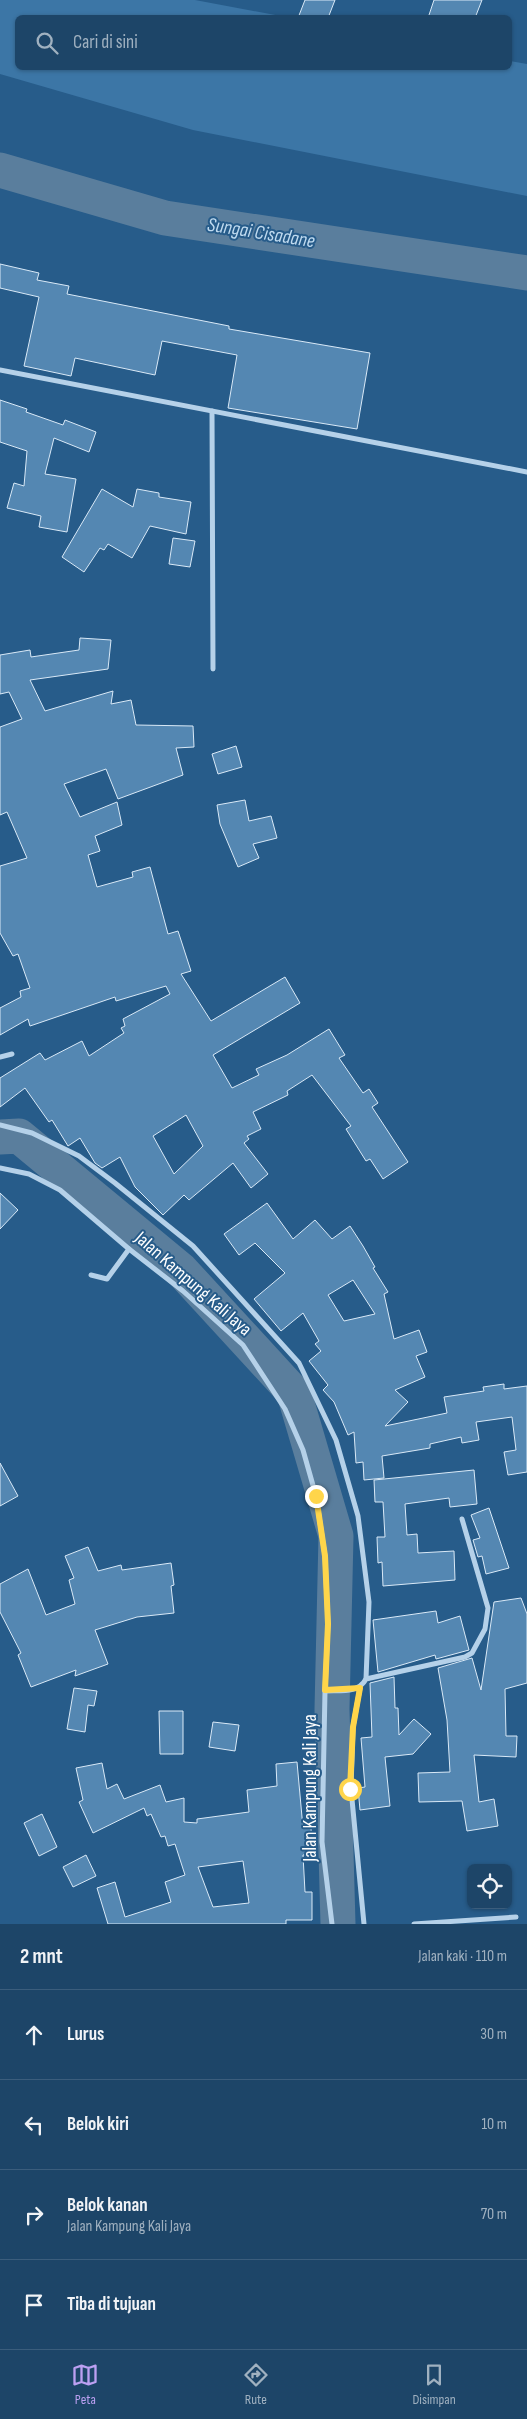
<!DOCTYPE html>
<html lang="id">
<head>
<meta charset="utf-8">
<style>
	body { margin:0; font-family:"Sofia Sans Condensed",sans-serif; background:#2a4f71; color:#f1f3f6 }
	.controls { position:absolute; right:15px; bottom:15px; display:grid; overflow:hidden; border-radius:8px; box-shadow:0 1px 4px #0004 }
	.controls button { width:45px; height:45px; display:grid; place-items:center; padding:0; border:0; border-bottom:1px solid #3b5d7c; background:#1d4568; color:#f1f3f6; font:25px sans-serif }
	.stop { position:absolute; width:15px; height:15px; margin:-11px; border:4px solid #ffd54a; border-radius:50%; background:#fff }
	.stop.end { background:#ffd54a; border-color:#fff; box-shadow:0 1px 5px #0008 }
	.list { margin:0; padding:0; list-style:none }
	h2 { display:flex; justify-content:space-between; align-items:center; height:65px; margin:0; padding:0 20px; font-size:21px }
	h2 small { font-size:16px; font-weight:400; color:#a0b1c0 }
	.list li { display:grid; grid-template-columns:32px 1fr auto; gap:15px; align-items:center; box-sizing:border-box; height:90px; padding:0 20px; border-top:1px solid #3b5d7c }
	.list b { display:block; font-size:19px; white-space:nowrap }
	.list p { margin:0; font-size:16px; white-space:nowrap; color:#a0b1c0 }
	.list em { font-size:16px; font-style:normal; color:#a0b1c0 }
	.icon { flex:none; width:28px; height:28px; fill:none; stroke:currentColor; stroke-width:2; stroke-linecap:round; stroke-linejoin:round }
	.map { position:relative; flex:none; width:527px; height:1924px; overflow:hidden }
	.search { position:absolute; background:#1d4568; box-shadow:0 1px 4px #0004; left:15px; right:15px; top:15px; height:55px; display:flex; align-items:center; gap:12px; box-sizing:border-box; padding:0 18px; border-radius:8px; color:#a0b1c0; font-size:19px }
	.sheet { height:425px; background:#1d4568 }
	nav { display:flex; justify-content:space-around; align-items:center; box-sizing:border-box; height:70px; border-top:1px solid #3b5d7c; background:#1d4568; font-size:14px; color:#a0b1c0 }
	nav a { display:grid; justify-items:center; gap:2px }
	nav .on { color:#bca0f2 }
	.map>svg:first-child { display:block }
</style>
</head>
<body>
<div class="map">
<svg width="527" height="1924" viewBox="0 0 527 1924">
	<rect width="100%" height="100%" fill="#275c8a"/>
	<polygon fill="#3c76a6" points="0,0 195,0 286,17 18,18 18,68 510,68 510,61 527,64 527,196 193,130 0,74"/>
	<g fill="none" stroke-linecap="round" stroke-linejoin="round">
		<g stroke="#5a7e9d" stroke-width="35">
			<polyline points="0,170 165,218 527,273"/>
			<polyline points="0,1137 19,1136 181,1270 294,1393 336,1536 332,1709 338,1924"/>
		</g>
	</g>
	<g fill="#5487b2" stroke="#d9e9f7" fill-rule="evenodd">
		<polygon points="305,0 335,0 328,18 298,18"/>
		<polygon points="434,0 482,0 475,18 428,18"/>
		<polygon points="0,264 39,273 37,280 69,286 67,294 229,326 229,329 370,353 357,429 228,408 237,355 162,341 155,375 75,358 71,376 24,366 39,297 0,288"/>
		<polygon points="0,400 27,409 26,412 63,425 65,420 96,432 89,452 54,438 45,474 76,479 67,532 39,527 41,516 7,508 14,483 24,486 27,451 0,442"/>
		<polygon points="102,489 133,507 137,489 159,493 159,497 191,502 186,534 150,526 132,558 108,544 104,550 100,548 84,572 62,557"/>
		<polygon points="173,538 195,541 190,567 169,564"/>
		<path d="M80 638 111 640 108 669 30 680 45 711 113 691 111 704 131 700 136 725 193 726 194 747 176 748 183 775 118 799 106 769 64 784 80 817 117 802 122 825 95 836 100 851 88 855 97 887 133 877 132 872 150 867 168 934 178 931 191 971 181 974 211 1021 285 977 300 1003 213 1055 232 1088 259 1075 256 1069 287 1055 329 1029 345 1055 339 1058 363 1093 369 1089 378 1103 372 1107 408 1162 383 1179 370 1159 366 1161 346 1129 351 1126 312 1075 287 1091 288 1095 253 1112 261 1129 247 1136 249 1139 244 1143 268 1174 251 1188 233 1163 189 1200 184 1195 163 1215 135 1187 120 1157 102 1168 95 1163 80 1138 68 1146 52 1120 49 1122 25 1088 0 1107V1078L40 1053 45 1060 82 1041 89 1056 124 1033 121 1028 125 1026 123 1019 170 994 166 986 116 1001 115 997 30 1026 28 1019 0 1035V1008L21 997 20 991 30 988 18 954 13 956 0 933V866L27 858 7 812 0 815V727L22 719 9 692 0 694V655L30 650 31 657 79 650ZM186 1115 203 1146 174 1174 153 1136Z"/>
		<polygon points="236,746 242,767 218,774 212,754"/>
		<polygon points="245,800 249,821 271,816 277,838 253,844 259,858 238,867 220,824 217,805"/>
		<polygon points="0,1193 18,1210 0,1229"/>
		<path d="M267 1203 293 1239 315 1220 332 1239 350 1226 363 1246 375 1267 373 1268 388 1292 384 1294 394 1339 419 1330 427 1352 416 1356 425 1377 395 1390 408 1402 385 1426 447 1413 444 1397 484 1391 483 1387 504 1384V1389L527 1386V1472L508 1475 504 1452 516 1450 512 1417 476 1422 479 1440 462 1443 461 1437 430 1444V1448L382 1456 384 1478 364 1480 363 1462 356 1463 354 1432 348 1435 334 1402 323 1390 328 1385 309 1361 321 1351 315 1344 319 1341 303 1313 281 1331 254 1299 285 1273 255 1243 239 1255 224 1234ZM353 1280 375 1314 344 1321 328 1295Z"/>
		<polygon points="0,1463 18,1496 0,1506"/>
		<polygon points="474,1470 477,1504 450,1507 449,1498 405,1504 407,1535 417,1534 418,1553 454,1551 455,1580 383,1586 382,1562 378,1563 377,1537 385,1537 383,1502 375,1502 374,1480"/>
		<polygon points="489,1508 509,1568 486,1574 482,1556 478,1557 473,1540 480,1538 471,1515"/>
		<polygon points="88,1547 98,1571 121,1565 122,1570 171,1563 174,1585 171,1586 174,1613 137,1617 95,1630 108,1664 75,1676 76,1670 31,1687 18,1655 21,1653 0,1612 0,1584 28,1569 46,1615 75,1604 69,1580 74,1578 65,1556"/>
		<polygon points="521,1598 527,1614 527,1683 505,1689 506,1736 517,1736 516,1757 474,1755 479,1802 494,1799 498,1826 467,1831 462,1801 419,1802 418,1773 450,1772 447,1720 438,1668 472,1658 481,1690 494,1602"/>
		<polygon points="436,1611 438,1623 460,1616 469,1650 436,1659 435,1655 378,1672 373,1620"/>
		<polygon points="394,1677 395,1708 398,1708 399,1735 414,1719 431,1734 413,1754 385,1757 390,1806 360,1810 358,1788 365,1787 361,1738 372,1737 370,1683"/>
		<polygon points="74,1688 97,1691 94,1706 88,1705 85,1732 67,1729"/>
		<polygon points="159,1711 183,1711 183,1754 160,1754"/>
		<polygon points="213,1722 239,1725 235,1751 209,1747"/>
		<path d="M297 1762 303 1828 311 1827 312 1854 303 1855 305 1892H312V1920H286V1924H108L97 1888 115 1882 125 1917 171 1902 165 1882 185 1875 175 1844 168 1846 165 1836 161 1837 151 1814 147 1816 144 1808 93 1833 79 1802 83 1800 76 1768 102 1763 107 1789 117 1784 124 1799 160 1785 166 1802 184 1798V1822L197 1823V1819L249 1812 247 1790 277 1786 276 1764ZM243 1861 249 1903 213 1907 198 1867Z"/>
		<polygon points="42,1814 57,1847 39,1856 24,1823"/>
		<polygon points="86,1855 96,1876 73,1887 63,1867"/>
	</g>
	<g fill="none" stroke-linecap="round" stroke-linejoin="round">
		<g stroke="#b5d1e9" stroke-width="5">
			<polyline points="0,370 527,472"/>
			<polyline points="212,411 213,669"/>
			<polyline points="0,1057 12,1054"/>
			<polyline points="0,1125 32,1133 79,1156 115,1183 193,1246 299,1363 336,1440 358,1516 369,1602 366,1679"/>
			<polyline points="0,1168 29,1174 60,1190 129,1249 183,1291 243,1345 285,1409 303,1450 316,1496 325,1556 328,1624 325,1691 322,1842 332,1924"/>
			<polyline points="91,1275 107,1279 129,1249"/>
			<polyline points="360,1688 353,1727 351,1789 364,1924"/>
			<path d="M325 1691C340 1690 358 1694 366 1679L465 1657 472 1653 485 1629 488 1608 462 1519"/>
			<polyline points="414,1924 516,1917"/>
		</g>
	</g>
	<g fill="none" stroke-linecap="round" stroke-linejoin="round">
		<polyline stroke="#ffd54a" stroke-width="6" points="316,1496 325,1556 328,1624 325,1690 360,1688 353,1727 350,1789"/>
	</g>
	<g text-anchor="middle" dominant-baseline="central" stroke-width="4" stroke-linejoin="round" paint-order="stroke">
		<g font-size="19" fill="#fff" stroke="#275c8a">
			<text transform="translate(193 1284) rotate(41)">Jalan Kampung Kali Jaya</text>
			<text transform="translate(310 1788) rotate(-90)">Jalan Kampung Kali Jaya</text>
		</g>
		<g font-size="20" font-style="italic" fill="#c0dbf0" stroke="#275c8a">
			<text transform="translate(261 233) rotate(9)">Sungai Cisadane</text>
		</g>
	</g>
</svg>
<div class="controls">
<button><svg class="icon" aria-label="locate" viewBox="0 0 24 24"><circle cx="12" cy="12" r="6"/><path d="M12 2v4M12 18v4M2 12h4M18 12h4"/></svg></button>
</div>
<div class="stop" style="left:350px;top:1789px"></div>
<div class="stop end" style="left:316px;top:1496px"></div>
<div class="search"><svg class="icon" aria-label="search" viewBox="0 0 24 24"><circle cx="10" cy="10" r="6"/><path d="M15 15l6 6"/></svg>Cari di sini</div>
</div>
<section class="sheet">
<h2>2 mnt<small>Jalan kaki · 110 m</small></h2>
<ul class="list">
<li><svg class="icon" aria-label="ahead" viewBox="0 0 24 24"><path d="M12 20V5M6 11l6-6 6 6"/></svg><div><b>Lurus</b></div><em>30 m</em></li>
<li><svg class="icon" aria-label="left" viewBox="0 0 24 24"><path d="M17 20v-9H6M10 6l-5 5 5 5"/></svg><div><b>Belok kiri</b></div><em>10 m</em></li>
<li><svg class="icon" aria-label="right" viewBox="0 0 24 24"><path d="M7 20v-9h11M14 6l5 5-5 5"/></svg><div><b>Belok kanan</b><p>Jalan Kampung Kali Jaya</p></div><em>70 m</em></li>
<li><svg class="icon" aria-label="arrive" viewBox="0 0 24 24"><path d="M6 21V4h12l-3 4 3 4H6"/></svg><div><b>Tiba di tujuan</b></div></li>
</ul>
</section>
<nav>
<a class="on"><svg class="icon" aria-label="map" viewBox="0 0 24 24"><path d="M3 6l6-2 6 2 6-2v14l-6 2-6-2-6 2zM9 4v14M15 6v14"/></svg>Peta</a>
<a><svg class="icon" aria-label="directions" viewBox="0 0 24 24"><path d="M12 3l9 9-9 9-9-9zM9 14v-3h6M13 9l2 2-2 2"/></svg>Rute</a>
<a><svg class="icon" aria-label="saved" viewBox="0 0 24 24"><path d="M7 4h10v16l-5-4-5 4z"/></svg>Disimpan</a>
</nav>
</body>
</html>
